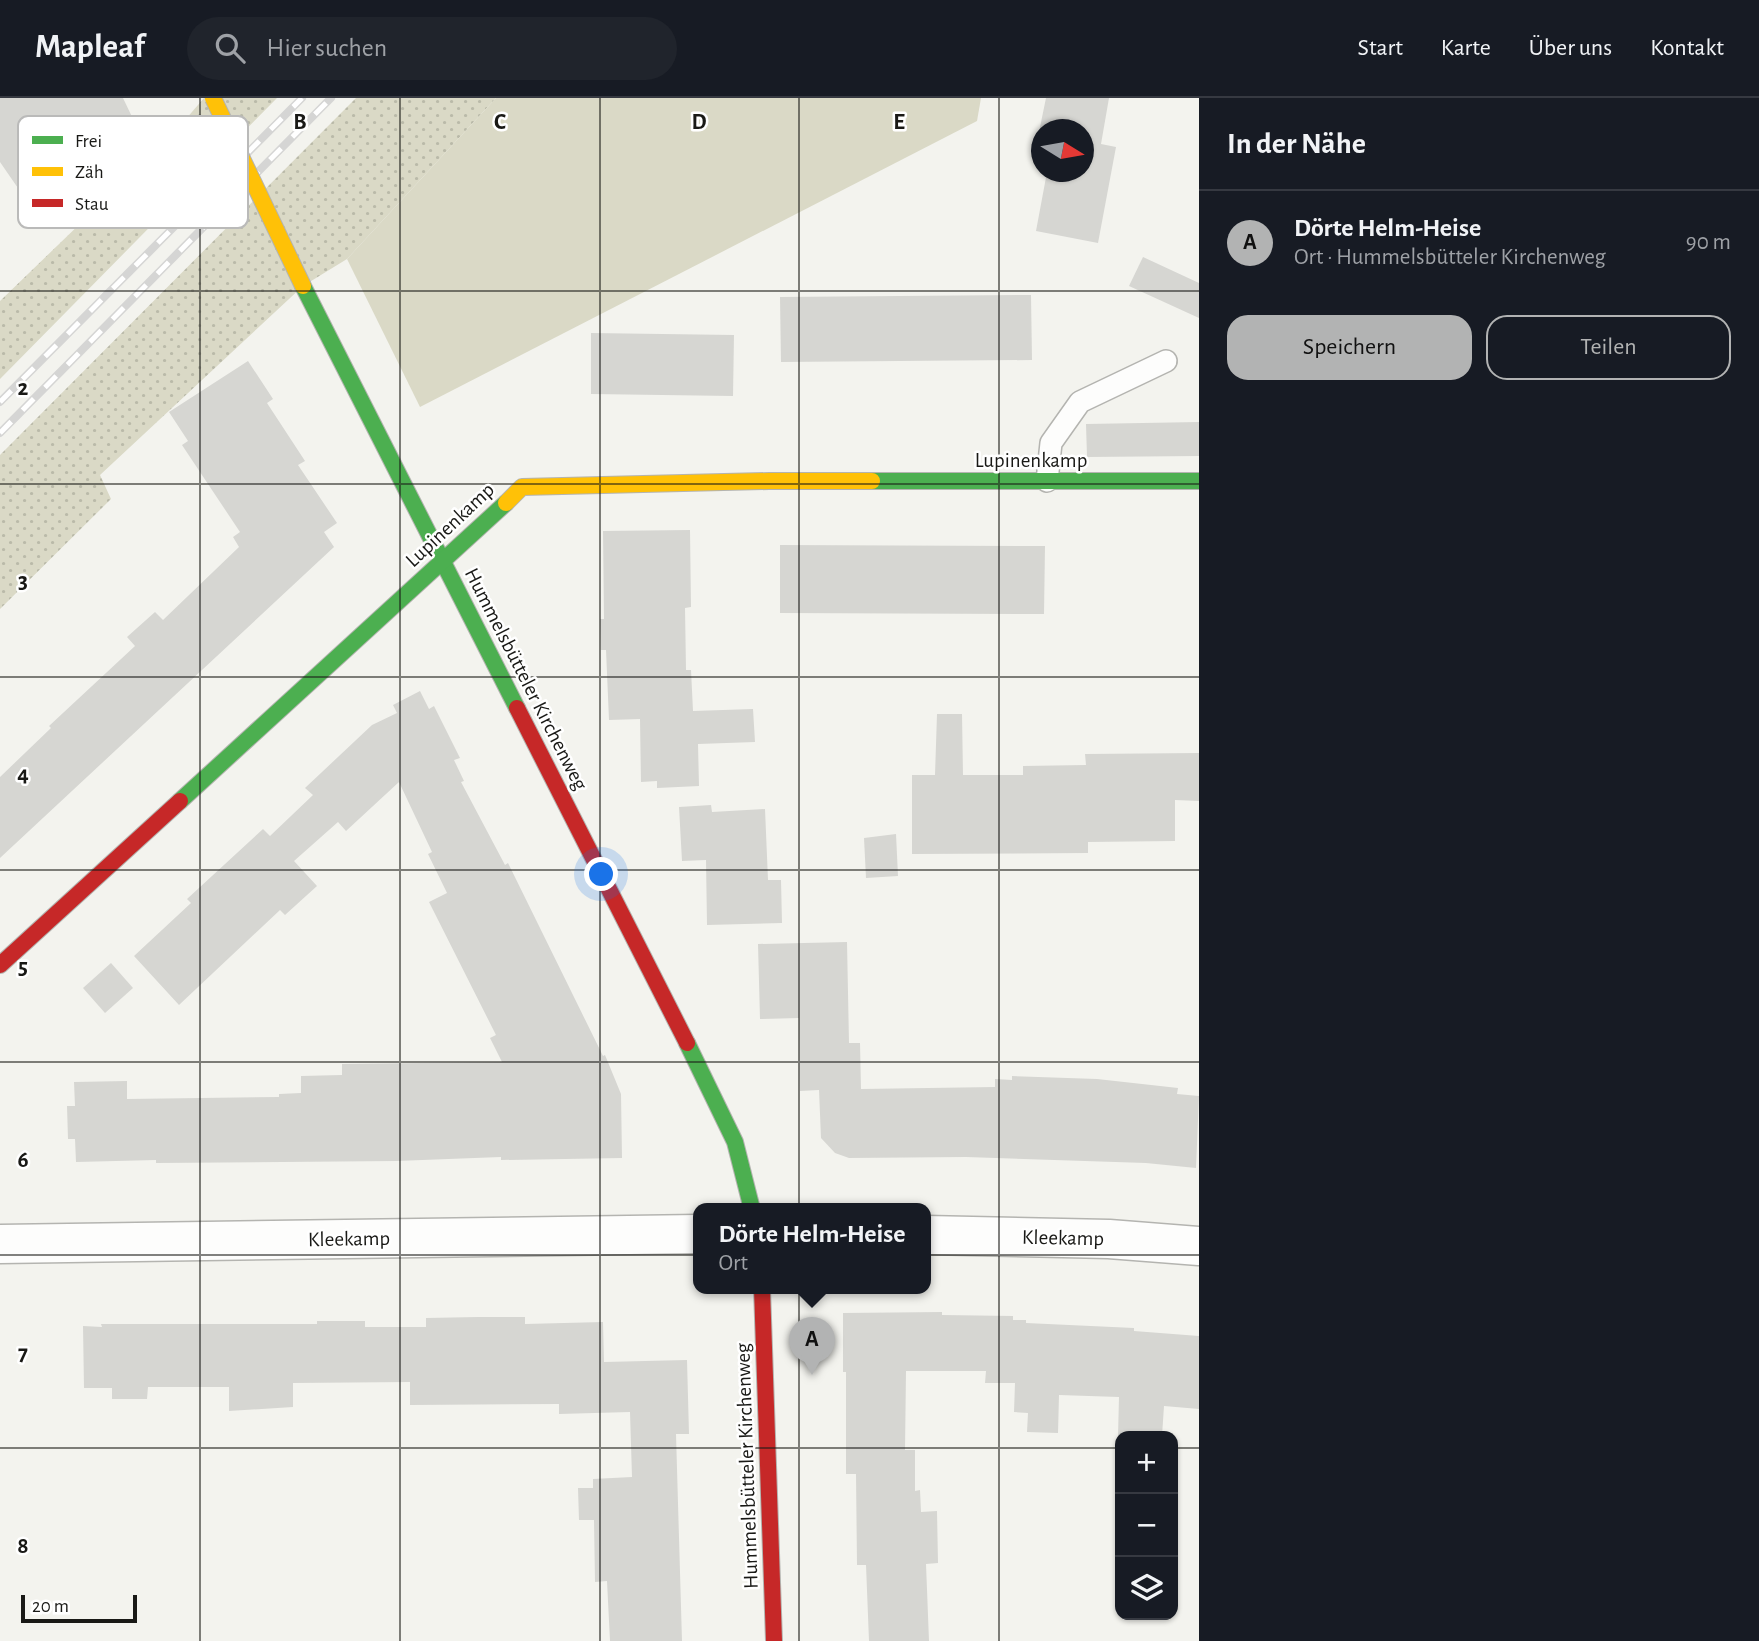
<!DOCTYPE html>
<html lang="de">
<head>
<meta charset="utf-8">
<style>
	body { margin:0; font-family:"Alegreya Sans",sans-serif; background:#20242c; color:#f1f3f6 }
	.controls { position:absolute; right:21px; bottom:21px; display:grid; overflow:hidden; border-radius:14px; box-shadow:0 2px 5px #0004 }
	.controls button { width:63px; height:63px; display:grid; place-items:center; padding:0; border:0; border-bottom:2px solid #363941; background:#171b24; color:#f1f3f6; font:35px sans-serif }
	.compass { position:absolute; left:1031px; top:21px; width:63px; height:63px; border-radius:50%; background:#171b24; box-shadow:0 2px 5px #0004; rotate:101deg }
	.scale { position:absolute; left:21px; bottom:18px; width:116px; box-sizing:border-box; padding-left:7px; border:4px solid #191916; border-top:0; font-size:19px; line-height:24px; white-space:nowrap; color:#191916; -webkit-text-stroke:5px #fff; paint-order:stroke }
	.you { position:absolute; left:602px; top:777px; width:24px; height:24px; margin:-18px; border:5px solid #fff; border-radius:50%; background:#1a73e8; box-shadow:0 0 0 10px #1a73e833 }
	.badge { display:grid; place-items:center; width:46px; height:46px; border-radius:50%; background:#b2b3b3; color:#111; font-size:23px; font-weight:700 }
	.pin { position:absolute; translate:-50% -58px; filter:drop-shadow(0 2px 4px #0008) }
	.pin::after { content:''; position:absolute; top:37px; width:24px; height:21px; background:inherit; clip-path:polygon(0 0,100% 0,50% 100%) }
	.popup { position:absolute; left:693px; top:1105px; width:238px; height:91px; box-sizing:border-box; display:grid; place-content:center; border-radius:14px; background:#171b24; filter:drop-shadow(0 2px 5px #0005); font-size:23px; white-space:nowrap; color:#9ea1a6 }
	.popup b { font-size:26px; color:#f1f3f6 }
	.popup::after { content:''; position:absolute; left:50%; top:100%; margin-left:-14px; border:14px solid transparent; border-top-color:#171b24 }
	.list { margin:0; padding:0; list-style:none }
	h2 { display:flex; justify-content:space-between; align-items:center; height:91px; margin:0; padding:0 28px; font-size:30px }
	h2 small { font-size:23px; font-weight:400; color:#9ea1a6 }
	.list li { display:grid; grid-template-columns:46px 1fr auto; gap:21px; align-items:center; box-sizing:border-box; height:105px; padding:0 28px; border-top:2px solid #363941 }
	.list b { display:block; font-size:26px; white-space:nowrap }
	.list p { margin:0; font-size:23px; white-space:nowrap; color:#9ea1a6 }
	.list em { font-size:23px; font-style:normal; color:#9ea1a6 }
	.actions { display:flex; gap:14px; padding:21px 28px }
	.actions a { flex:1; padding:16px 0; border:2px solid #b2b3b3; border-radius:21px; text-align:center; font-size:24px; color:#b2b3b3 }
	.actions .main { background:#b2b3b3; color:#111 }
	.icon { flex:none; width:38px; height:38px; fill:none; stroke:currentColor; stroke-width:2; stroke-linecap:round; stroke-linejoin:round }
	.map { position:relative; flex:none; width:1199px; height:1543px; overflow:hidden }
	header { display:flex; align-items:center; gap:42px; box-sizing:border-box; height:98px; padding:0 35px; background:#171b24; border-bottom:2px solid #363941 }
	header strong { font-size:33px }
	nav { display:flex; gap:38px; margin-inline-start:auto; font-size:24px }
	.search { width:490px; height:63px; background:#20242c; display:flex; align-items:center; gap:18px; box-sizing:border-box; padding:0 24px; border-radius:38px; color:#9ea1a6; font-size:26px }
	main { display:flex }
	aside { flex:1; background:#171b24 }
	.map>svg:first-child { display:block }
</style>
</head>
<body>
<header>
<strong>Mapleaf</strong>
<div class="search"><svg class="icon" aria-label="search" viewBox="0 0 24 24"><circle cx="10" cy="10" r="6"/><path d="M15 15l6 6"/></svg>Hier suchen</div>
<nav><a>Start</a><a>Karte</a><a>Über uns</a><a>Kontakt</a></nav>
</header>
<main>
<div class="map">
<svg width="1199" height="1543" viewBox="0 0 1199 1543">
	<defs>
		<pattern id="grass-dots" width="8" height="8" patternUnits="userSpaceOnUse" patternTransform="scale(1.75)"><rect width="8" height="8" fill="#dad9c6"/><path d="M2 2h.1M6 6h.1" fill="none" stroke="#babaa9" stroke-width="1.8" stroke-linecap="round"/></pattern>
	</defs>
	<rect width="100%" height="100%" fill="#f3f3ee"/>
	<g fill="url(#grass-dots)">
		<polygon points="204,0 277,0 0,281 0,203 173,36"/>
		<polygon points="356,0 496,0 347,161 303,188 100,377 111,401 0,511 0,357"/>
	</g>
	<polygon fill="#dad9c6" points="496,0 981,0 977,23 420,309 347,161"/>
	<g fill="#d6d6d2">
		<polygon points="0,0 123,0 134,23 50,63 59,78 53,82 59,89 31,109 0,64"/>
		<polygon points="1046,0 1109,0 1101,46 1116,49 1098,145 1036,133 1047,74 1083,74 1083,32 1041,32 1041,34 1039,34"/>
		<polygon points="1143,159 1199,185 1199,220 1129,188"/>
		<polygon points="1031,197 1032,262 781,264 780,199"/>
		<polygon points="591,235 734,237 733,298 591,296"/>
		<polygon points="248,263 273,301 267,305 305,363 298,367 337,425 324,434 334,449 0,760 0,679 51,630 49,628 135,548 127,539 155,514 163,522 239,449 233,439 240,434 182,347 188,343 169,314"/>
		<polygon points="1199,324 1199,358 1087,359 1086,326"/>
		<polygon points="690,432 691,509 685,510 686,572 691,572 693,613 753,611 755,644 698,646 699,688 657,690 657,683 641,684 640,621 609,622 606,552 601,552 600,521 604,521 603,433"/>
		<polygon points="780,447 1045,448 1044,516 780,515"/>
		<polygon points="420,593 429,611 434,608 460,660 454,662 464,683 461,684 505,767 508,765 603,958 605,957 621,996 622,1060 501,1062 501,1059 396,1063 156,1065 156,1062 76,1064 75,1041 68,1041 67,1008 75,1008 74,984 127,983 127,1001 279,999 279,996 301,995 301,978 342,977 342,966 502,964 490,940 496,937 429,804 447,795 428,756 432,754 399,684 346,733 338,724 294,763 317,788 285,817 280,812 179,907 134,858 191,805 187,801 263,731 270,738 313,697 305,690 372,627 397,615 393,607"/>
		<polygon points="937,616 962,616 963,677 1023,677 1023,668 1086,667 1085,656 1199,655 1199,703 1175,702 1175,743 1088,744 1088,755 912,756 912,677 935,677"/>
		<polygon points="711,707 712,714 765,711 768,782 781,782 782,825 707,827 706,762 682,763 679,709"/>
		<polygon points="896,736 898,778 866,780 864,740"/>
		<polygon points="847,844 849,945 860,945 861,991 995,989 995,981 1012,982 1012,978 1097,981 1178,990 1177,996 1199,998 1196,1070 1146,1065 966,1059 849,1060 835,1055 821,1040 819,992 800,993 799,920 760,921 758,846"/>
		<polygon points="111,865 133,890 105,915 83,890"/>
		<polygon points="942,1214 942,1217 1013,1218 1013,1222 1026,1222 1026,1225 1134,1230 1134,1233 1199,1238 1199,1311 1164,1308 1162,1338 1118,1338 1119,1299 1059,1297 1058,1335 1027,1334 1028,1315 1014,1314 1015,1285 985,1285 986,1273 906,1273 905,1352 915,1352 915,1393 920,1392 921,1414 937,1413 938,1465 926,1466 929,1543 869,1543 866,1467 857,1467 856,1376 846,1376 846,1274 843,1274 843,1215"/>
		<polygon points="478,1219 525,1219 525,1226 603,1224 604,1264 687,1262 689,1336 676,1336 682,1543 610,1543 607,1483 595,1484 594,1422 579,1422 578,1390 593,1390 593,1381 632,1379 630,1314 559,1316 559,1306 410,1307 410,1284 293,1285 293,1309 229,1313 229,1289 148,1289 147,1301 112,1301 112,1290 84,1290 83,1228 102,1229 101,1226 317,1226 317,1223 365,1223 365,1229 426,1229 426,1220"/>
	</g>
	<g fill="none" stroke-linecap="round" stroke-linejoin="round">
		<g stroke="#b4b4b0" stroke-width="24">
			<polyline id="lane" points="1047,383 1051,345 1080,304 1166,263"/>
		</g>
		<g stroke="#b4b4b0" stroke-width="41">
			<g id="street">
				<polyline points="926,1137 1109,1141 1199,1148"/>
				<polyline points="0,1146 698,1136"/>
			</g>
		</g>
		<g stroke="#b4b4b0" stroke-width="18">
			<g id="fast">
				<polyline points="303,188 517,610"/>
				<polyline points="872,383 1199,383"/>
				<polyline points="180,703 506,405"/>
				<polyline points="687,945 735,1044 752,1111"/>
			</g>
		</g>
		<g stroke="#b4b4b0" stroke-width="18">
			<polyline id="slow" points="506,405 522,389 769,383 872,383"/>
		</g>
		<g stroke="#b4b4b0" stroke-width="18">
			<g id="jam">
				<polyline points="517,610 687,945"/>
				<polyline points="0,867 180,703"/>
				<polyline points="762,1191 774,1543"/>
			</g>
		</g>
		<use href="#lane" stroke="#fdfdfc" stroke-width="21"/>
		<use href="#street" stroke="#fdfdfc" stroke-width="38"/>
		<use href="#fast" stroke="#4caf50" stroke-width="16"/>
		<use href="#slow" stroke="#ffc107" stroke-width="16"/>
		<use href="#jam" stroke="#c62828" stroke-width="16"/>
		<g stroke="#d5d5d4" stroke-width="8">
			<g id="rail">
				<polyline points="0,304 302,0"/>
				<polyline points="0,335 331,0"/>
			</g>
		</g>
		<use href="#rail" stroke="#fff" stroke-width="5" stroke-dasharray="16" stroke-linecap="butt"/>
		<g stroke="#b4b4b0" stroke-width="18" stroke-linecap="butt">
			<polyline id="slow-bridge" points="213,0 303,188"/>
		</g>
		<use href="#slow-bridge" stroke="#ffc107" stroke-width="16"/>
	</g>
	<path fill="none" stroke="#191916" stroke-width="2" stroke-opacity="0.55" d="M200 0V1543M400 0V1543M600 0V1543M799 0V1543M999 0V1543M0 193H1199M0 386H1199M0 579H1199M0 772H1199M0 964H1199M0 1157H1199M0 1350H1120M1173 1350H1199"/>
	<g text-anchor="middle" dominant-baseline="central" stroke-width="5" stroke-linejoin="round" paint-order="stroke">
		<g font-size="21" fill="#191916" stroke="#fff">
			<text x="1031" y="362">Lupinenkamp</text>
			<text transform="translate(450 427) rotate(-43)">Lupinenkamp</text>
			<text transform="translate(526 581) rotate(63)">Hummelsbütteler Kirchenweg</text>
			<text transform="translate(1063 1140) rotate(1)">Kleekamp</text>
			<text transform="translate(349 1141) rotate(-1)">Kleekamp</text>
			<text transform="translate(747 1368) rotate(-92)">Hummelsbütteler Kirchenweg</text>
		</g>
	</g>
	<rect x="18" y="18" width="230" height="112" rx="10" fill="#fff" stroke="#babab9" stroke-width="2"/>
	<rect x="32" y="38" width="31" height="8" fill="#4caf50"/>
	<rect x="32" y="69" width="31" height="9" fill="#ffc107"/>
	<rect x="32" y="101" width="31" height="8" fill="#c62828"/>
	<g font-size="19" fill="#191916">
		<text x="75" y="49">Frei</text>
		<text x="75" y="80">Zäh</text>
		<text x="75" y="112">Stau</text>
	</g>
	<g font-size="23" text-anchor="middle" font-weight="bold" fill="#191916" stroke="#fff" stroke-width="5" stroke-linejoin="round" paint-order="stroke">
		<text x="300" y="31">B</text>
		<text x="500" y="31">C</text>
		<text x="699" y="31">D</text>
		<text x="899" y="31">E</text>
		<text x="23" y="297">2</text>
		<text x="23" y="490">3</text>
		<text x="23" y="683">4</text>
		<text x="23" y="876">5</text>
		<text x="23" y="1069">6</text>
		<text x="23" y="1262">7</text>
		<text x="23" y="1455">8</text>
	</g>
</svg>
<div class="controls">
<button>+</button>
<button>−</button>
<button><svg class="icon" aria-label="layers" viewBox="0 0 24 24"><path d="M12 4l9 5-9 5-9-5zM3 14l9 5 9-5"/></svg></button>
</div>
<svg class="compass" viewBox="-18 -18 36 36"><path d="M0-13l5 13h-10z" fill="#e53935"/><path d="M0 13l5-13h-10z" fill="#9ea1a6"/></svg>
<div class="scale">20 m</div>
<div class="you"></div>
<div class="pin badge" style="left:812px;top:1277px">A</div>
<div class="popup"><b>Dörte Helm-Heise</b>Ort</div>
</div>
<aside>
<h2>In der Nähe<small></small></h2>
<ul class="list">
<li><span class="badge">A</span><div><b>Dörte Helm-Heise</b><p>Ort · Hummelsbütteler Kirchenweg</p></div><em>90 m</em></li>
</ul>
<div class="actions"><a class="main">Speichern</a><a>Teilen</a></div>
</aside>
</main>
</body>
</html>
